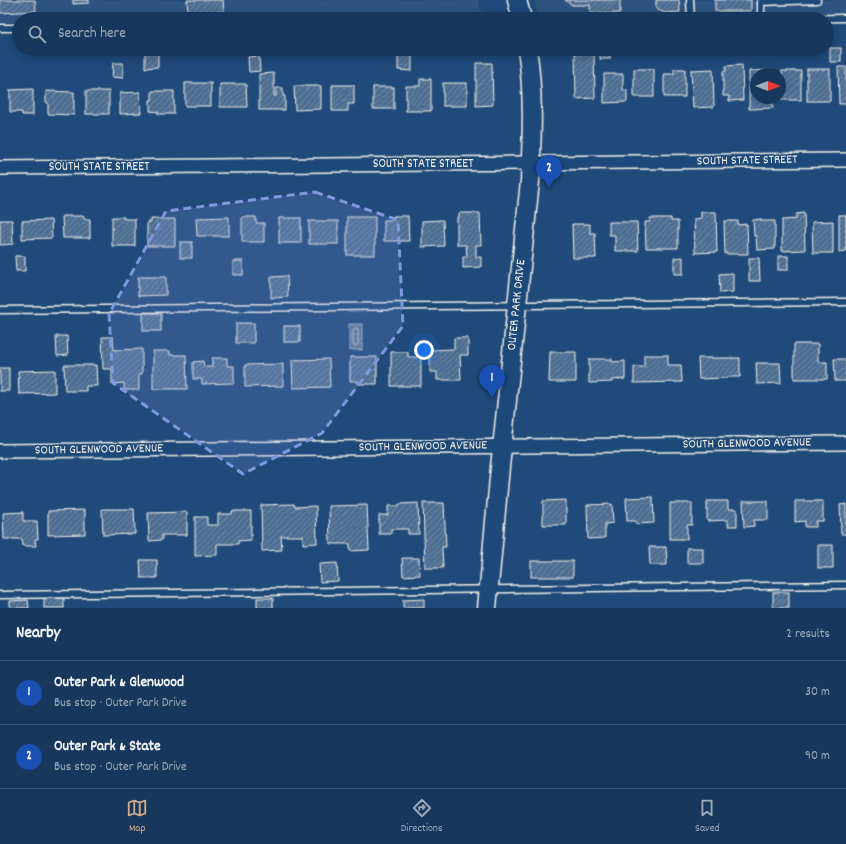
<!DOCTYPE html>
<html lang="en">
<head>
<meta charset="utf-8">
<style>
	body { margin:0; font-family:Dekko,sans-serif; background:#203f62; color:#f1f3f6 }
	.compass { position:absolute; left:750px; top:68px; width:36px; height:36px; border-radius:50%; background:#17385c; box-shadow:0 2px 10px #0003; rotate:90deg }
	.you { position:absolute; left:424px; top:350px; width:14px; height:14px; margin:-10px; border:3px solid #fff; border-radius:50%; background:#1a73e8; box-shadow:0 0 0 6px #1a73e833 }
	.badge { display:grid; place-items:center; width:26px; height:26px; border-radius:50%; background:#d6ab8b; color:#fff; font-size:13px; font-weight:700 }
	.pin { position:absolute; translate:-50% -33px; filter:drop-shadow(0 1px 2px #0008) }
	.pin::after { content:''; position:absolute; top:21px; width:14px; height:12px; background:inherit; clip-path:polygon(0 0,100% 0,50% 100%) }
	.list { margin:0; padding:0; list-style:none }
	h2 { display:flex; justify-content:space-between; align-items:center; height:52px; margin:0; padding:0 16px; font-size:17px }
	h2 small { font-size:13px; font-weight:400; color:#9eacbb }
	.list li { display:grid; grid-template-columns:26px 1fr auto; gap:12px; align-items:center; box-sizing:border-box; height:64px; padding:0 16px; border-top:1px solid #365272 }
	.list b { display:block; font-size:15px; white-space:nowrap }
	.list p { margin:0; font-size:13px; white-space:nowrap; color:#9eacbb }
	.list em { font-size:13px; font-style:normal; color:#9eacbb }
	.icon { flex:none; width:22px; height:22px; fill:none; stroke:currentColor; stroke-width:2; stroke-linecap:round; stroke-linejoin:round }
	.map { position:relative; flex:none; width:846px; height:608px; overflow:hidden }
	.search { position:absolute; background:#17385c; box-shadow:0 2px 10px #0003; left:12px; right:12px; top:12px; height:44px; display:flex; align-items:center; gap:10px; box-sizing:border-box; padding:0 14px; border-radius:22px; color:#9eacbb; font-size:15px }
	.sheet { height:180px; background:#17385c }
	nav { display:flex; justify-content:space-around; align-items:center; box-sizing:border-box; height:56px; border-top:1px solid #365272; background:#17385c; font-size:11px; color:#9eacbb }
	nav a { display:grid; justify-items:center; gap:2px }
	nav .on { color:#d6ab8b }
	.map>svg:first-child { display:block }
</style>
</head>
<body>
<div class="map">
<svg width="846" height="608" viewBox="0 0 846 608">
	<defs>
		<pattern id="water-rules" width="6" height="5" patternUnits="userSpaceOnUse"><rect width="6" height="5" fill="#627e9d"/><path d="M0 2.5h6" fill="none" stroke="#58687a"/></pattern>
		<pattern id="building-hatch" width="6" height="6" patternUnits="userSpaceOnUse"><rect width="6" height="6" fill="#4d6e92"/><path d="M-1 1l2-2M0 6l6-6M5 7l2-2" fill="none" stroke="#708aa6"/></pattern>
	</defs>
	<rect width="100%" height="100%" fill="#1f4a7a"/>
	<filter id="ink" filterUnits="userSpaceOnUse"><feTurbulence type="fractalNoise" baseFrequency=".025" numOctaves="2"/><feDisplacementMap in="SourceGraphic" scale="8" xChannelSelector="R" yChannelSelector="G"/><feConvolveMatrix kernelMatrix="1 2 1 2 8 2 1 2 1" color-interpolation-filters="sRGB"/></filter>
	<g filter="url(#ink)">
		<g fill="#2d5581">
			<polygon points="0,0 478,0 484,19 19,19 19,22 0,22"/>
			<polygon points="535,0 846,0 846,13 537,17"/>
		</g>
		<rect fill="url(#water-rules)" stroke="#9cacbb" x="349" y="324" width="13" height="26"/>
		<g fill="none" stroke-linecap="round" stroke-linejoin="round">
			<polygon stroke="#bac3ca" stroke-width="1" points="355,328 357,328 358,330 358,344 356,346 354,346 353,344 353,330"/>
		</g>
		<g fill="url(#building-hatch)" stroke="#f4f1e8">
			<polygon points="0,0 35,0 36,11 0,13"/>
			<polygon points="73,0 89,0 89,3 73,4"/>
			<polygon points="187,0 223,0 224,12 188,13"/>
			<polygon points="565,0 620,0 620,13 590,14 590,5 572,5"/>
			<polygon points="656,0 679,0 680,12 665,13 656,9"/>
			<rect x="715" y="0" width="36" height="11"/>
			<rect x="830" y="48" width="11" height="14"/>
			<polygon points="288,49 305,49 305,51 288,52"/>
			<rect x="600" y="49" width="10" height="10"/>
			<polygon points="145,50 158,50 158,67 145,68"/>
			<polygon points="594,53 595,98 576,99 575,54"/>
			<polygon points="398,55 412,55 412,71 398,70"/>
			<polygon points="259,56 260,71 249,72 248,57"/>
			<polygon points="113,63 123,63 123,78 112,77"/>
			<polygon points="476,63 492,63 493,105 476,106"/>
			<polygon points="742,65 743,100 729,101 729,96 723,96 723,71 726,71 726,66"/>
			<polygon points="838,67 846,67 846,104 839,104"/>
			<rect x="634" y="69" width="20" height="28"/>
			<polygon points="674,69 685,69 685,97 664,97 664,74 674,74"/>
			<polygon points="713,69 714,107 693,108 691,70"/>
			<rect x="807" y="69" width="23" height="32"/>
			<polygon points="772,70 772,74 756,74 756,98 772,98 773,108 749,109 749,71"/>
			<rect x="782" y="71" width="19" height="29"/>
			<polygon points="274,73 274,96 276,96 276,88 283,88 283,96 285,96 285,110 259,110 259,74"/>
			<polygon points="604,74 623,74 623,90 627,90 627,102 604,103"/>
			<polygon points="420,79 431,79 431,111 406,111 406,86 420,86"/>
			<rect x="185" y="83" width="26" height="23"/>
			<rect x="443" y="83" width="24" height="23"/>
			<polygon points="220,84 246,84 247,107 220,107"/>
			<polygon points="332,85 354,85 354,104 348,104 348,111 332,111"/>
			<polygon points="294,86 321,86 321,109 295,110"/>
			<rect x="373" y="87" width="21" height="22"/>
			<polygon points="33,89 33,115 22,115 22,112 10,112 10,90"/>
			<polygon points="46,91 74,92 74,115 48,114 48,103 46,103"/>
			<rect x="86" y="91" width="23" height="23"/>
			<polygon points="152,91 174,91 174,114 158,114 158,112 150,111 150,100 152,100"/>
			<polygon points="140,92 141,113 120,114 120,93"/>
			<polygon points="701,212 716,212 717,252 695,253 694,219 701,218"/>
			<polygon points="459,213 480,213 481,245 476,245 476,257 481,257 481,267 463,268 463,257 467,257 466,245 457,245 457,217 459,217"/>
			<polygon points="804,213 805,250 782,251 782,220 796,219 796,214"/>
			<polygon points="839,215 846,215 846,251 839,252"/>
			<polygon points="62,216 84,216 84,219 90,219 90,238 63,238"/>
			<polygon points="393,216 408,216 409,241 384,241 384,220 393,220"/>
			<polygon points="112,217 124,217 124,219 135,219 135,246 112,246"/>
			<polygon points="229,217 229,236 197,236 196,218"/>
			<polygon points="242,217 256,217 256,223 264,223 264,242 242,242"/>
			<rect x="347" y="217" width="28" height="38"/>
			<rect x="279" y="218" width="22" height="25"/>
			<polygon points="650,218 671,218 671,221 678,221 678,248 646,248 645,222 650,222"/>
			<polygon points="151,219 175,219 175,246 147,246 147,222 151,222"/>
			<polygon points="761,219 761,221 775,221 775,249 757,250 756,236 754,236 753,220"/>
			<polygon points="0,220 12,220 13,244 0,245"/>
			<polygon points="51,220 52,238 22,239 22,221"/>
			<polygon points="443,220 444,246 422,247 422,221"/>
			<rect x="309" y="221" width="29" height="23"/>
			<polygon points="724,221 738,221 738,225 747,224 748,254 725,254"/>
			<polygon points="833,221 833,253 813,253 812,222"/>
			<polygon points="609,222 637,222 638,251 615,251 615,235 609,235"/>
			<polygon points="572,224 590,224 590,233 595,233 596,258 573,258"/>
			<rect x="180" y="242" width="12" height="16"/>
			<polygon points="15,256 25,256 25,271 16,271"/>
			<rect x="778" y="256" width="10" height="14"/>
			<polygon points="683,257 683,274 674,274 674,258"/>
			<polygon points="749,258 759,258 760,281 749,281"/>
			<rect x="233" y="261" width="10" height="14"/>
			<polygon points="733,273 733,292 720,293 719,274"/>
			<polygon points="287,276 288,297 271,298 271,277"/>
			<polygon points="138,277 166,277 166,295 138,296"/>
			<rect x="143" y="313" width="18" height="18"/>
			<rect x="236" y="323" width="18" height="20"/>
			<rect x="284" y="326" width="16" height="16"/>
			<polygon points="56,336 67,336 68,355 57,356"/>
			<polygon points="102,337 113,337 114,350 142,349 142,374 139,374 139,390 124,390 124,383 112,384 112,369 103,369"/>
			<polygon points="454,338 468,338 468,355 460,355 461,380 437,380 437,372 430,372 430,350 454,349"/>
			<polygon points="794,344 818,344 818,362 827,362 827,379 794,379"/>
			<polygon points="153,351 170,351 170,355 186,355 187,389 153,389"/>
			<polygon points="391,352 408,352 408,357 421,357 421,386 391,386"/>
			<polygon points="550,352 576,352 576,382 549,382"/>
			<polygon points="644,355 668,355 668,365 681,365 682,382 634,383 634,367 644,367"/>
			<polygon points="350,357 377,357 377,384 358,384 358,381 350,381"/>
			<polygon points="212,358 227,358 227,366 234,366 234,383 202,384 202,379 193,379 193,362 203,361 204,367 212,367"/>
			<polygon points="698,358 740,358 740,377 727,377 727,378 699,379"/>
			<polygon points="329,359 330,387 293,388 292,360"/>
			<polygon points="589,359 612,359 612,362 625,361 625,379 612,380 612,382 589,383"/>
			<polygon points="834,359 846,359 846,381 835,381"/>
			<polygon points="756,363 780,363 781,383 757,384"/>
			<polygon points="283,364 283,386 245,387 245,365"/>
			<polygon points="64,365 96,365 97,386 86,386 86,391 65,391"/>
			<rect x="0" y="368" width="9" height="23"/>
			<polygon points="55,370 55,393 19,394 18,371"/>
			<polygon points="653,497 654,523 636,524 636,521 627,521 626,498"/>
			<polygon points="566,500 566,525 543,525 543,501"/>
			<polygon points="707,501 728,501 728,509 737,509 737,526 728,526 728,520 707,521"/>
			<polygon points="743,501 768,501 768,520 754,520 754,526 744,527"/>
			<polygon points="795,501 823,501 823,521 816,521 816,527 805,527 805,521 795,522"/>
			<polygon points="418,503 419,534 408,534 408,529 391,529 391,534 379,534 379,515 388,515 388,506 399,506 399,504"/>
			<polygon points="423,503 444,503 446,547 442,547 443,568 425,568"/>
			<polygon points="670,503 692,503 692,525 687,525 687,539 670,539"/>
			<polygon points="294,504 295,507 316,506 317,543 303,544 303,536 281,536 282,550 262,551 261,505"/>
			<polygon points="612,504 613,523 605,524 605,538 588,539 587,505"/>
			<polygon points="846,504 846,534 841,534 840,505"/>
			<polygon points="367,505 369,550 350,551 350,544 330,544 329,506"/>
			<polygon points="102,509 134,509 135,534 103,535"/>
			<polygon points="85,510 85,534 48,535 48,511"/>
			<polygon points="232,511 251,511 251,540 238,541 238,544 217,544 217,555 195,556 195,517 207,517 207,525 218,525 218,514 232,514"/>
			<polygon points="23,512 23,521 37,521 38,539 35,539 36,546 23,546 22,539 4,539 3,513"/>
			<polygon points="187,512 187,535 162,535 162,540 149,541 148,513"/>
			<rect x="818" y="545" width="15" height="23"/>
			<polygon points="649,547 666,547 667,565 650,565"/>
			<rect x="687" y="548" width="16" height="15"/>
			<polygon points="402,558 419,558 420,575 403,576"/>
			<polygon points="140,560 157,560 157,578 141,578"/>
			<rect x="531" y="561" width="42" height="16"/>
			<polygon points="337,563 338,581 320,582 319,564"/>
			<rect x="773" y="592" width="16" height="16"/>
			<rect x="44" y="598" width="20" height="10"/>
			<rect x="257" y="598" width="16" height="10"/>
			<polygon points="424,599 424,608 403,608 403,600"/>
			<polygon points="28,600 29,608 10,608 10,601"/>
		</g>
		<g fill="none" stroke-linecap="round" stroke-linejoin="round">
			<g stroke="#f4f1e8" stroke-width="9">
				<g id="lane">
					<polyline points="690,0 691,19"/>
					<polyline points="761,0 761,2 817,0"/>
					<polyline points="761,19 761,2"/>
					<polyline points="774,19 846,18"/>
					<polyline points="0,28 19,28"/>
					<polyline points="0,310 846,302"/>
					<polyline points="0,595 846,585"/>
				</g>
			</g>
			<g stroke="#f4f1e8" stroke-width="16">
				<g id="street">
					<polyline points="0,168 846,160"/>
					<polyline points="0,451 846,443"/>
				</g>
			</g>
			<g stroke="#f4f1e8" stroke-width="21">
				<g id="secondary">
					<polyline points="517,0 522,19"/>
					<path d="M487 608 500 467 530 181C532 137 534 92 527 49"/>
				</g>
			</g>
			<use href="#lane" stroke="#1f4a7a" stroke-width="6"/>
			<use href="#street" stroke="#1f4a7a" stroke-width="13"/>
			<use href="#secondary" stroke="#1f4a7a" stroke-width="18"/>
		</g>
	</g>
	<path fill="#7e97df" fill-opacity="0.2" stroke="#7e97df" stroke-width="3" stroke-dasharray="8 5" stroke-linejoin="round" d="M315 192 398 220 403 326 322 433 243 474 113 383 109 314 166 211Z"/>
	<g text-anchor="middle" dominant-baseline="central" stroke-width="3" stroke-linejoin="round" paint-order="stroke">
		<g font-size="13" fill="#f4f1e8" stroke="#1f4a7a">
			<text transform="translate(747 161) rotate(-1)">SOUTH STATE STREET</text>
			<text x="423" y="164">SOUTH STATE STREET</text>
			<text x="99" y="167">SOUTH STATE STREET</text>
			<text transform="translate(517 305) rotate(-84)">OUTER PARK DRIVE</text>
			<text transform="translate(747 444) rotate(-1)">SOUTH GLENWOOD AVENUE</text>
			<text transform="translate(423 447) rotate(-1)">SOUTH GLENWOOD AVENUE</text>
			<text transform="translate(99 450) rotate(-1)">SOUTH GLENWOOD AVENUE</text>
		</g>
	</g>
</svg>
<svg class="compass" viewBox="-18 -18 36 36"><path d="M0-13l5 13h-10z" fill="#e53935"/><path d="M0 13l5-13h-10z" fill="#9eacbb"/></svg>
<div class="you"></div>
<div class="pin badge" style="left:492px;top:398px;background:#1a4fb4">1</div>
<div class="pin badge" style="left:549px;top:188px;background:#1a4fb4">2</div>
<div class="search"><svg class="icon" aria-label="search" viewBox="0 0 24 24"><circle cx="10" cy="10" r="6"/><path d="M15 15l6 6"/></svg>Search here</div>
</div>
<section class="sheet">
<h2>Nearby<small>2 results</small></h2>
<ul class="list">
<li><span class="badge" style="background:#1a4fb4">1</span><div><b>Outer Park &amp; Glenwood</b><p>Bus stop · Outer Park Drive</p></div><em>30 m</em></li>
<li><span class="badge" style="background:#1a4fb4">2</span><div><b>Outer Park &amp; State</b><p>Bus stop · Outer Park Drive</p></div><em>90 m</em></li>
</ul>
</section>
<nav>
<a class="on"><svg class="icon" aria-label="map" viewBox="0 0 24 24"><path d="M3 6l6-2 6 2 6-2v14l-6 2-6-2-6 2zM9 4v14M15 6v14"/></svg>Map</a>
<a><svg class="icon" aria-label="directions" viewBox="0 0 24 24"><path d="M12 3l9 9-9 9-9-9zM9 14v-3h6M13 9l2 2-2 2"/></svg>Directions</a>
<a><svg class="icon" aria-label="saved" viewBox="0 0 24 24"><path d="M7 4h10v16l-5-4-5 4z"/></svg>Saved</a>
</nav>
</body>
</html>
